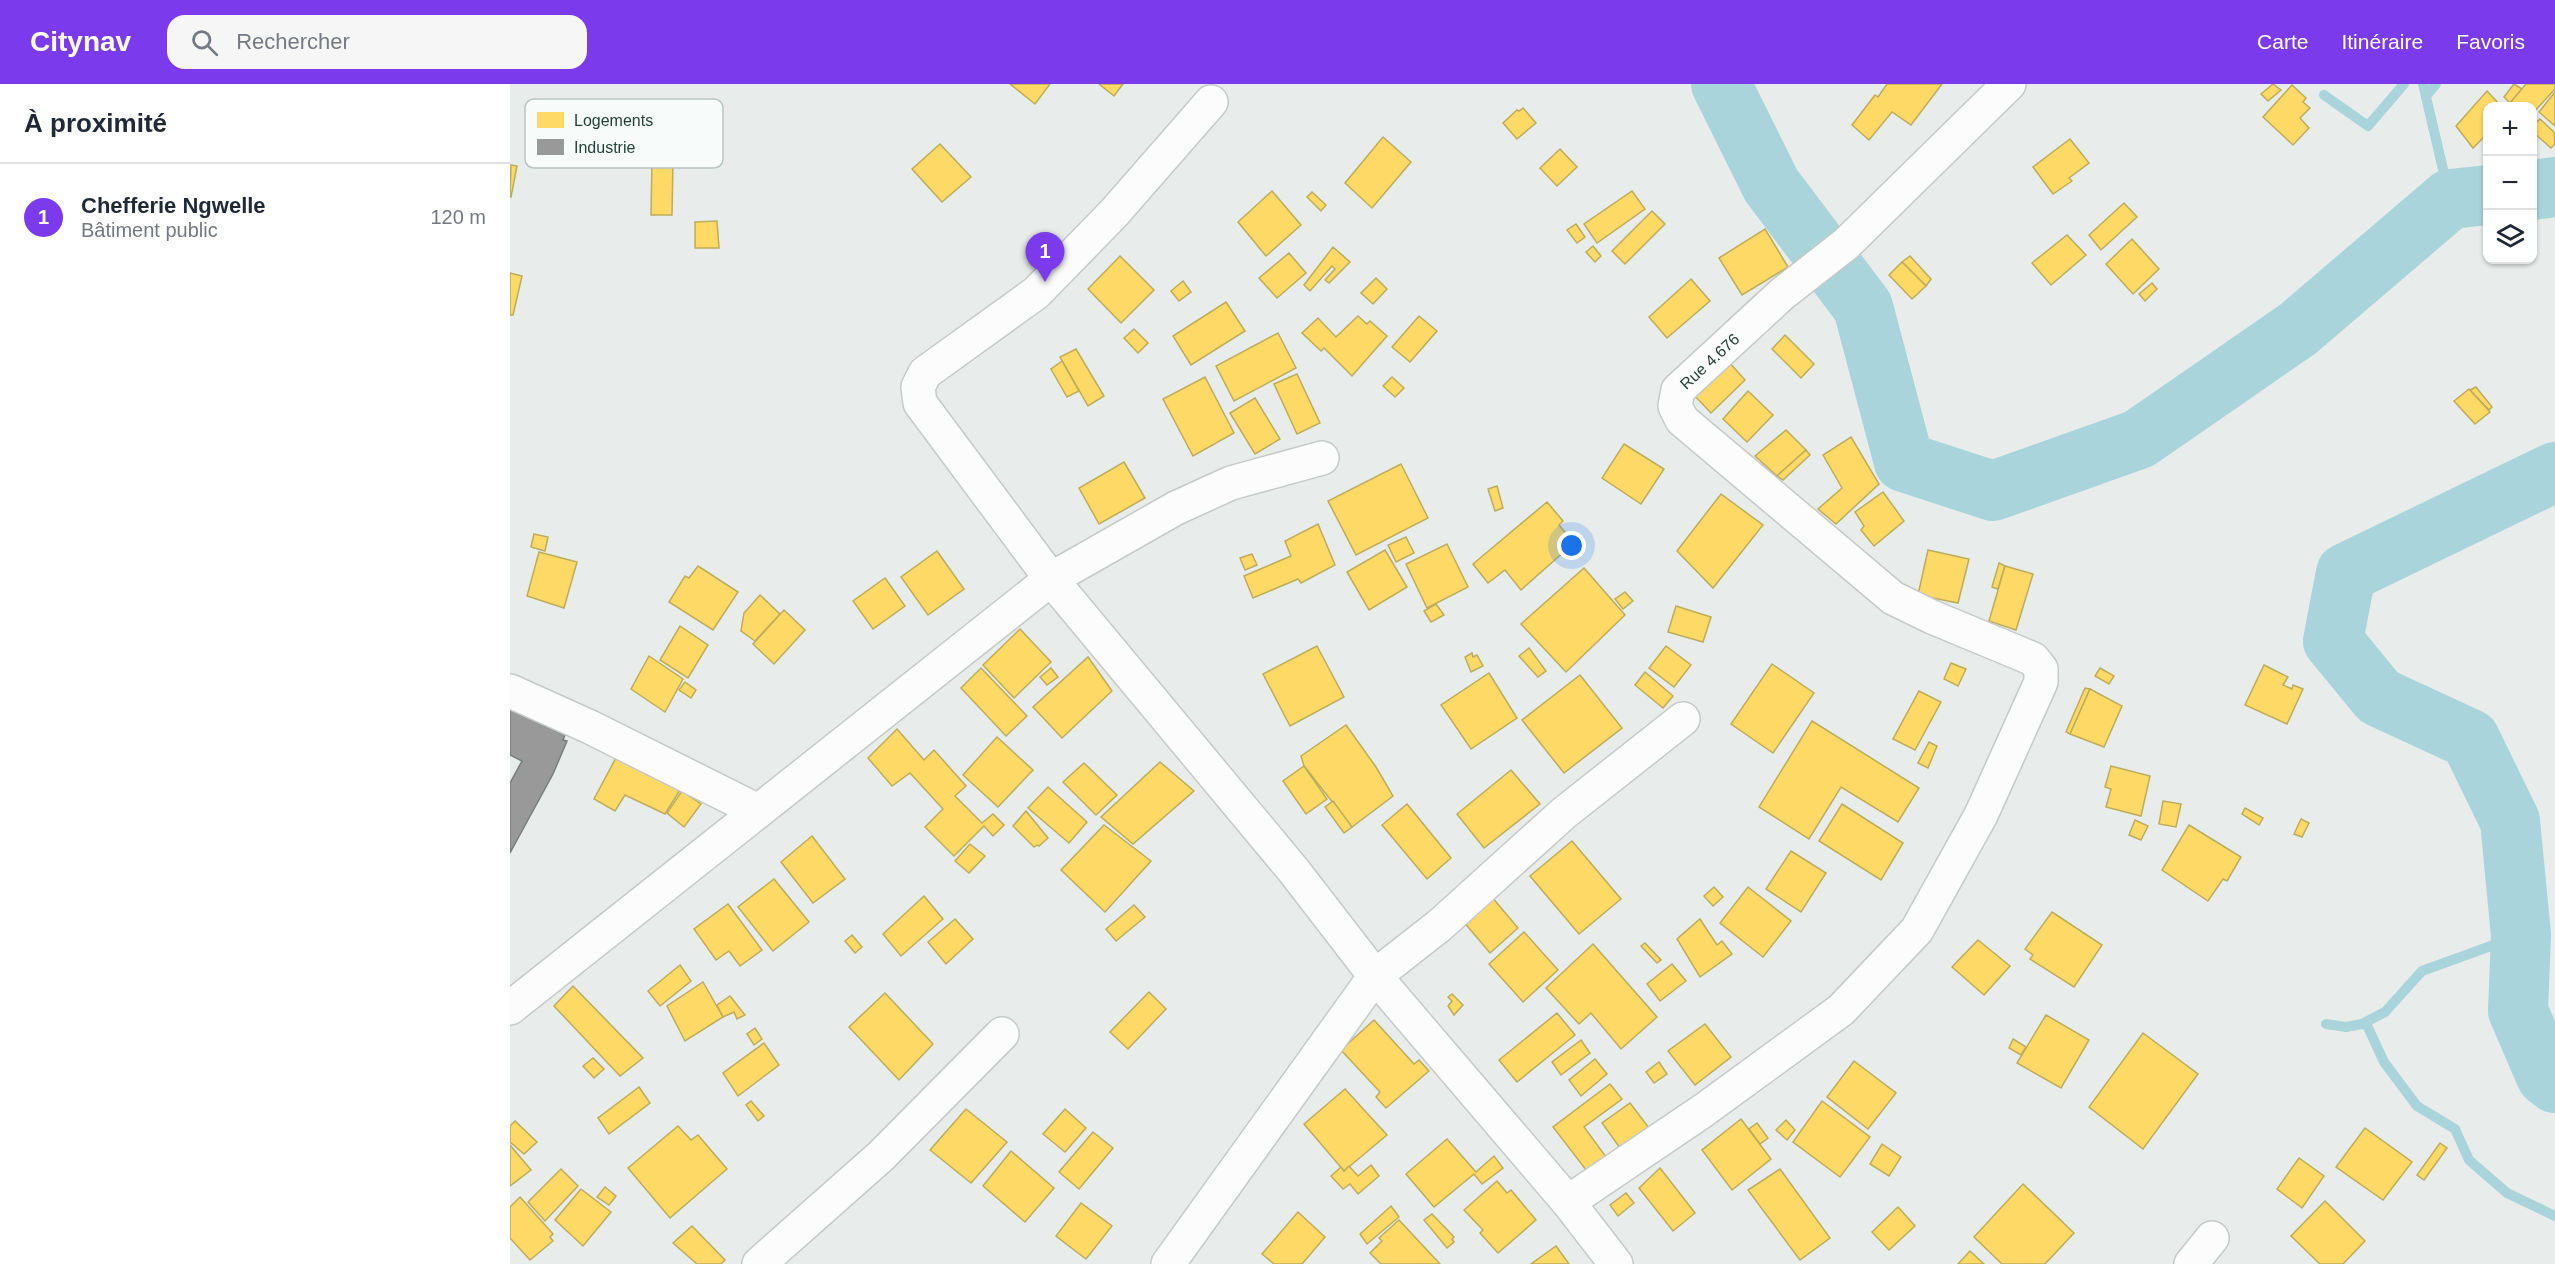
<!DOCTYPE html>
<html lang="fr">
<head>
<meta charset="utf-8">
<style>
	body { margin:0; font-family:Arial,sans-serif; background:#f6f6f7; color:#1f2937 }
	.controls { position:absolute; right:18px; top:18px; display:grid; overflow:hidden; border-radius:12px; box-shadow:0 2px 4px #0004 }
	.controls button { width:54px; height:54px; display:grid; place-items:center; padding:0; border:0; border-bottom:2px solid #e0e1e3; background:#fff; color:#1f2937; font:30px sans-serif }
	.you { position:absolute; left:1062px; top:462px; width:21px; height:21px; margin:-15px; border:4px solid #fff; border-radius:50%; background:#1a73e8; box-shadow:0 0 0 9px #1a73e833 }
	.badge { display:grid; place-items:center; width:39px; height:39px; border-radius:50%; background:#7c3aed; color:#fff; font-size:20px; font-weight:700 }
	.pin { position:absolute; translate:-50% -50px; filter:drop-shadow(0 2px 3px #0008) }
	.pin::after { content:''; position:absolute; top:32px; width:21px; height:18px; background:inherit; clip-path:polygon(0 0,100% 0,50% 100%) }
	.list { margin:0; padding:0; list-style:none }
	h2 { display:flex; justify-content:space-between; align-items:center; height:78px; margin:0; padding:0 24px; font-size:26px }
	h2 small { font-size:20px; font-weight:400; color:#747a83 }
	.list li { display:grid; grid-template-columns:39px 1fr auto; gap:18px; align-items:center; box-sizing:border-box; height:108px; padding:0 24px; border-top:2px solid #e0e1e3 }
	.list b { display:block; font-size:22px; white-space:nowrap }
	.list p { margin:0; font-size:20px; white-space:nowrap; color:#747a83 }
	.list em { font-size:20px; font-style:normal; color:#747a83 }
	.icon { flex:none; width:33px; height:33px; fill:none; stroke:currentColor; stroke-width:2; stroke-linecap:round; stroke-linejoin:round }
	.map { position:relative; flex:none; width:2045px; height:1180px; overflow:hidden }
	header { display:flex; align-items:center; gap:36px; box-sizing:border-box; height:84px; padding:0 30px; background:#7c3aed; color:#fff }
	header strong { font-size:28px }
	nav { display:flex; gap:33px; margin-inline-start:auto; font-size:21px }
	.search { width:420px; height:54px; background:#f6f6f7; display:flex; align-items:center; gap:15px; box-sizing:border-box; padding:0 21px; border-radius:18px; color:#747a83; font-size:22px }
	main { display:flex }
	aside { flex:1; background:#fff }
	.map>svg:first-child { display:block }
</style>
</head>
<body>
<header>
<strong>Citynav</strong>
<div class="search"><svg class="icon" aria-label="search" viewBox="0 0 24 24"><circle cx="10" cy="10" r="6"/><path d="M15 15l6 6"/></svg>Rechercher</div>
<nav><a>Carte</a><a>Itinéraire</a><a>Favoris</a></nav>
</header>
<main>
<aside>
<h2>À proximité<small></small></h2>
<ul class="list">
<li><span class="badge">1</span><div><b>Chefferie Ngwelle</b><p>Bâtiment public</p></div><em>120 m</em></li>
</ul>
</aside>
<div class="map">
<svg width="2045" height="1180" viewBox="0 0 2045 1180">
	<rect width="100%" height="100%" fill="#e8edeb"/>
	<g fill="#ffd966" stroke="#bdac59" stroke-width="1.5">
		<polygon points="500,0 540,0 525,20"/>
		<polygon points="589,0 613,0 604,12"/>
		<polygon points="1377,0 1432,0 1401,41 1382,28 1359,56 1342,41 1365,11 1368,13"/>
		<polygon points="1763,0 1771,6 1758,17 1751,10"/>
		<polygon points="2004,0 2012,5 2000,19 1994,13"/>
		<polygon points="2016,0 2045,0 2045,5 2022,30 2022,22 2005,22 2000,19"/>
		<polygon points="1782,1 1796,14 1793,18 1800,24 1790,34 1799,44 1783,61 1753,33"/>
		<polygon points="1977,7 1991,22 1978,22 1978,49 1963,64 1946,42"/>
		<polygon points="2045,8 2045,42 2029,28"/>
		<polygon points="1013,24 1026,39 1007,55 993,39 1007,26 1009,27"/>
		<polygon points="2025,35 2028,37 2030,35 2044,48 2045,60 2041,64 2022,47"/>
		<polygon points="873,53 901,78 862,124 835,99"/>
		<polygon points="1560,55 1579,79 1559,94 1562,97 1543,110 1523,83"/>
		<polygon points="430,60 461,93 432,118 402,85"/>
		<polygon points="1050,65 1067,83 1047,102 1030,84"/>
		<polygon points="142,76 163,76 162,131 141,131"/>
		<polygon points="1,81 7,82 1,113 0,113"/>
		<polygon points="762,107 791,141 756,172 728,138"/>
		<polygon points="1122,107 1135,125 1087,159 1074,140"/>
		<polygon points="802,108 816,121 811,127 797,113"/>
		<polygon points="1614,119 1627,133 1591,166 1579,151"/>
		<polygon points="1142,127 1155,140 1115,180 1102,167"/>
		<polygon points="207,137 209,164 185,164 185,138"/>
		<polygon points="1066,140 1075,153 1067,159 1057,146"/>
		<polygon points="1255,145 1278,183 1232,211 1209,174"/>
		<polygon points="1557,151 1576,171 1541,201 1522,179"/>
		<polygon points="1622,155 1649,185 1623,210 1596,180"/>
		<polygon points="1083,162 1091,172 1085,178 1076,168"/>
		<polygon points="823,163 840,178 819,199 815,196 825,185 822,182 800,207 794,201"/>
		<polygon points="779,169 796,189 767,214 749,194"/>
		<polygon points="610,172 644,206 611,239 578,205"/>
		<polygon points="1400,172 1421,195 1416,202 1392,178"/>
		<polygon points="1392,178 1416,202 1402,215 1379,191"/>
		<polygon points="0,189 12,192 3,231 0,231"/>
		<polygon points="866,194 877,205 863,220 851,209"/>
		<polygon points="1181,195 1200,217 1157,254 1139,233"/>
		<polygon points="673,197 681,208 669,217 661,207"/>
		<polygon points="1642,199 1647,205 1635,217 1629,210"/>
		<polygon points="716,218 735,247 681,281 663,252"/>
		<polygon points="848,232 857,240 860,237 877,252 842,292 814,264 811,267 792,249 808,234 826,253"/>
		<polygon points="909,232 927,247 900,278 882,263"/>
		<polygon points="624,245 638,259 628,269 614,254"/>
		<polygon points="768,249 786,284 724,317 706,282"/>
		<polygon points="1275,251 1304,280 1291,294 1262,265"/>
		<polygon points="566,265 594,312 578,322 550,273"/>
		<polygon points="552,277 569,307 557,313 541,285"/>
		<polygon points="1218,277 1235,296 1201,329 1183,310"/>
		<polygon points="787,290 810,339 787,350 764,300"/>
		<polygon points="695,293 724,349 683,372 653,315"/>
		<polygon points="882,293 894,304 885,313 873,302"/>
		<polygon points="1966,303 1982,323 1979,326 1960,306"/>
		<polygon points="1959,305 1980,328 1965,340 1944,317"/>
		<polygon points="1238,307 1263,331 1237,358 1213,335"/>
		<polygon points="745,314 770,355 745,370 720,329"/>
		<polygon points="1276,346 1296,366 1267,392 1245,372"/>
		<polygon points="1341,353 1369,400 1326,440 1308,425 1332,404 1313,371"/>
		<polygon points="1114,360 1154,385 1131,420 1092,394"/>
		<polygon points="1296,366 1300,371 1273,396 1267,392"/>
		<polygon points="614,378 635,414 589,440 569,404"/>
		<polygon points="891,380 918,434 846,471 818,417"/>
		<polygon points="987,402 993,424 985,427 978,405"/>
		<polygon points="1373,408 1394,437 1364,462 1351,446 1354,442 1345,428"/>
		<polygon points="1211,410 1253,441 1203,504 1167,467"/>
		<polygon points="1037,418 1053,437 1049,441 1064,459 1011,506 995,486 978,499 963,480"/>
		<polygon points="808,440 825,481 791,499 788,495 743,514 734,492 781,472 775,457"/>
		<polygon points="24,450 38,453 35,467 21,463"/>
		<polygon points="896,453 904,469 886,478 878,461"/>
		<polygon points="937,460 958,503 917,524 896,480"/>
		<polygon points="875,466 897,503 859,526 837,488"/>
		<polygon points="1418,466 1459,475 1448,519 1408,511"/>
		<polygon points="427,467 454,505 418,531 391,493"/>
		<polygon points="29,468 67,478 54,524 17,512"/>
		<polygon points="742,470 747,481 735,486 730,474"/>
		<polygon points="1489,479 1495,482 1488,505 1482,503"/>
		<polygon points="188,482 228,508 203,546 159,518 175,492 179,494"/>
		<polygon points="1495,482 1523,490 1506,546 1479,537"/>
		<polygon points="1074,484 1115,531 1056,588 1011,540"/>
		<polygon points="375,494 395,522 363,545 343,517"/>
		<polygon points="1115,508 1123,517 1113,525 1105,515"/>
		<polygon points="250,511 270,530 245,557 231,547 234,529"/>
		<polygon points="926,520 934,531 921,538 914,527"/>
		<polygon points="1166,522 1201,533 1193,558 1158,548"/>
		<polygon points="274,526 295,546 264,580 243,560"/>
		<polygon points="170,542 198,561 178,594 150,576"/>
		<polygon points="510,545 541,578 504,614 473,581"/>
		<polygon points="807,562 834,613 780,642 753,590"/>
		<polygon points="1156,562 1181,581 1164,603 1139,584"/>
		<polygon points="1019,564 1036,587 1028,593 1009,572"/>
		<polygon points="962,569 963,573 967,571 973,582 961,588 955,573"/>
		<polygon points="139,572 173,595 155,628 121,605"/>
		<polygon points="578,573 602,607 552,654 523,623"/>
		<polygon points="1441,579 1456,585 1448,602 1434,595"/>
		<polygon points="1262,580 1304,609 1263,669 1221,640"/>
		<polygon points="1754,581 1778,593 1773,601 1782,605 1783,601 1793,605 1777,640 1735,621"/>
		<polygon points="471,584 517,632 496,652 451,604"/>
		<polygon points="541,584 548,593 537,601 530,593"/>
		<polygon points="1590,584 1604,592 1599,600 1585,592"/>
		<polygon points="1135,588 1163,612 1153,624 1125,601"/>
		<polygon points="979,589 1007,634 961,665 931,621"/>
		<polygon points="1070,591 1112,644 1054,689 1012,636"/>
		<polygon points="175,598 186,606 181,614 169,606"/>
		<polygon points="1575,604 1580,605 1560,650 1556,648"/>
		<polygon points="1580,605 1612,622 1594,663 1560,650"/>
		<polygon points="1409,607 1431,618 1405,666 1383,655"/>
		<polygon points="1302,637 1409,704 1388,738 1331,703 1299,755 1249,723"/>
		<polygon points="836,641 866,683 883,712 842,743 794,682 791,672"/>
		<polygon points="387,645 414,676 424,666 456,702 445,712 472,739 483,730 494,741 483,752 474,742 444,772 415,743 433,725 400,689 382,702 358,674"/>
		<polygon points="487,653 523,686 488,723 453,691"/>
		<polygon points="1419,658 1427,662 1418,684 1408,679"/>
		<polygon points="107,672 131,684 130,686 170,706 155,730 115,711 105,727 84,715"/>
		<polygon points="650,678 684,707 623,760 591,733"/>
		<polygon points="574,679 607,711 586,731 553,698"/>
		<polygon points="794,682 817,715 796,730 773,697"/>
		<polygon points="1601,682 1640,692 1631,732 1596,723 1601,705 1595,703"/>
		<polygon points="1001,686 1030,720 974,764 947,730"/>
		<polygon points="538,703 577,738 559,759 518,724"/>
		<polygon points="172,707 191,720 174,743 157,729"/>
		<polygon points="823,717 842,743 834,749 815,723"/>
		<polygon points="1653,717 1671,720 1666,743 1649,740"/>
		<polygon points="897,720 941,774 917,795 872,741"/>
		<polygon points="1332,720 1393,759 1371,796 1309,757"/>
		<polygon points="1735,724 1753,734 1749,741 1732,730"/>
		<polygon points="516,727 538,754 529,762 527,761 524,763 503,742"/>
		<polygon points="1791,735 1799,739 1792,753 1784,750"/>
		<polygon points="1625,736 1638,742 1631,756 1619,751"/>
		<polygon points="594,741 641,777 595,828 551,786"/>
		<polygon points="1679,741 1731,773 1717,797 1713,795 1698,817 1652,786"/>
		<polygon points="302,752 335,795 303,819 271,778"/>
		<polygon points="1062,757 1111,815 1069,850 1020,792"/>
		<polygon points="460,760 475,772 459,789 445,777"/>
		<polygon points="1281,767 1316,789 1291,828 1256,805"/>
		<polygon points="264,795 299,838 263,867 228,823"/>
		<polygon points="1204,803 1213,813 1203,822 1194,812"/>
		<polygon points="1238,803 1281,837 1253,873 1210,839"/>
		<polygon points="414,812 433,835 391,872 373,850"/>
		<polygon points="981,812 1008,844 980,869 953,837"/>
		<polygon points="218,820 252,866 230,882 219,867 206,876 184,845"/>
		<polygon points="624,821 635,833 606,857 596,845"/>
		<polygon points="1542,828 1592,861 1564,903 1520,875 1523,871 1515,865"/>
		<polygon points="445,835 463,855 436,880 418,858"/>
		<polygon points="1190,835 1207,861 1212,857 1222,870 1190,893 1167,855"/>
		<polygon points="1014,848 1048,886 1013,918 979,880"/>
		<polygon points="342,851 352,863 345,869 335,857"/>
		<polygon points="1468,856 1500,882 1474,911 1442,883"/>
		<polygon points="1135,859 1151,876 1147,879 1131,862"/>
		<polygon points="1083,860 1147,933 1111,965 1081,929 1069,940 1036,904"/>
		<polygon points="1162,880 1176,897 1150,917 1137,900"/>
		<polygon points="170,881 181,897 150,922 138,907"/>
		<polygon points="193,898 213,933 175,957 157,922"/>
		<polygon points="63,902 133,974 110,992 44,922"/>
		<polygon points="639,908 656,925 618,965 600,948"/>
		<polygon points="375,909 423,960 389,996 339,943"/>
		<polygon points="942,910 953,921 944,931 938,922 942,917 938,913"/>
		<polygon points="220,912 235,931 227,935 224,928 213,933 207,921"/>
		<polygon points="1047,929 1065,951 1007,998 989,976"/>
		<polygon points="1536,931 1579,956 1551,1004 1507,979"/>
		<polygon points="864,936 904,980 909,976 919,987 876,1024 866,1013 870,1008 831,966"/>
		<polygon points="1195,940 1221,973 1185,1001 1158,967"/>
		<polygon points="245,944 252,955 244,961 237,950"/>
		<polygon points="1633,949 1688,990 1633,1065 1579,1023"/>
		<polygon points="1503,955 1516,963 1511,971 1499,964"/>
		<polygon points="1071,956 1080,969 1051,991 1042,978"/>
		<polygon points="254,959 269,981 228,1012 213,989"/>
		<polygon points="83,974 94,985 84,994 73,982"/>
		<polygon points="1085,975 1097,990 1071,1012 1059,996"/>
		<polygon points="1344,977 1386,1009 1358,1045 1317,1013"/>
		<polygon points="1149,978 1157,990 1144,999 1136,988"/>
		<polygon points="1100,1000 1112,1015 1074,1043 1099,1077 1080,1091 1043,1043"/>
		<polygon points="129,1003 140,1019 99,1050 88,1034"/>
		<polygon points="835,1005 877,1051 834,1087 794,1040"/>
		<polygon points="241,1017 254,1032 248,1037 236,1021"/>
		<polygon points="1312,1017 1360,1053 1330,1093 1283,1058"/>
		<polygon points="1120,1019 1139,1044 1110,1064 1092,1039"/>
		<polygon points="456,1025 497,1058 461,1099 420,1066"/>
		<polygon points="555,1025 576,1044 555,1068 533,1050"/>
		<polygon points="1231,1035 1261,1075 1222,1106 1192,1066"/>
		<polygon points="1276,1036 1285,1046 1277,1056 1266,1046"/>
		<polygon points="5,1037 27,1058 14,1070 0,1058 0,1042"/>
		<polygon points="1247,1039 1258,1054 1250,1060 1239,1045"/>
		<polygon points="168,1042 181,1056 188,1051 217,1085 160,1134 118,1084"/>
		<polygon points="1855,1044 1902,1078 1873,1116 1826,1083"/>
		<polygon points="583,1048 603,1064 569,1105 549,1088"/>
		<polygon points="937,1055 966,1088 984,1072 993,1084 972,1100 964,1090 924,1123 896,1090"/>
		<polygon points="1930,1059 1937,1064 1914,1096 1907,1091"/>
		<polygon points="1372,1060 1391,1073 1379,1092 1360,1080"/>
		<polygon points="0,1061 21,1086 0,1102"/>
		<polygon points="501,1067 544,1104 515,1138 473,1102"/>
		<polygon points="1789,1074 1814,1092 1792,1124 1767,1105"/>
		<polygon points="861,1081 869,1092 848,1110 840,1100 833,1105 821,1092 831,1083 834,1087 839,1082 848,1092"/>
		<polygon points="1150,1084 1185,1129 1163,1147 1129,1104"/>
		<polygon points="51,1085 68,1102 35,1137 18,1118"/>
		<polygon points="1270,1085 1320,1154 1290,1176 1238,1106"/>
		<polygon points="987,1097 997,1109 1001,1106 1026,1136 988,1169 970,1149 973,1146 954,1126"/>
		<polygon points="1513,1100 1564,1149 1535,1180 1492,1180 1464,1153"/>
		<polygon points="95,1103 106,1112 99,1121 87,1113"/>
		<polygon points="71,1105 101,1128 73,1162 45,1136"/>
		<polygon points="1116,1109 1124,1119 1108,1132 1100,1121"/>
		<polygon points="10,1113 43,1150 40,1153 43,1157 20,1176 0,1154 0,1123"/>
		<polygon points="1815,1117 1855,1157 1833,1180 1810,1180 1781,1152"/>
		<polygon points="571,1119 602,1142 576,1175 546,1152"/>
		<polygon points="881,1122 889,1133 857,1160 850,1150"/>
		<polygon points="1388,1123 1405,1142 1379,1166 1362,1148"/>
		<polygon points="788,1128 815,1153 792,1180 764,1180 752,1170"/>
		<polygon points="922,1130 944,1153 942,1155 944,1158 937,1164 914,1136"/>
		<polygon points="889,1136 930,1180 871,1180 860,1169 872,1157 869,1154"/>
		<polygon points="182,1142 215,1176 211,1180 187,1180 163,1159"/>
		<polygon points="1046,1162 1059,1180 1021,1180"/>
		<polygon points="1460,1167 1474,1180 1448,1180"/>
	</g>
	<polygon fill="#999" stroke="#767f7c" stroke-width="1.5" points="0,626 55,651 53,656 57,657 43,690 0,769 0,699 12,677 0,671"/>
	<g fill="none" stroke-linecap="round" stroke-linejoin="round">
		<g stroke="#a9d4db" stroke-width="10">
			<polyline points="1913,0 1940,115"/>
			<polyline points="1814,11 1858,42 1894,0"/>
			<polyline points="1916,12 1926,0"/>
			<polyline points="1816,940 1836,943 1852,940 1875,928 1912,887 2011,851"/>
			<polyline points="1852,940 1856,939 1874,978 1907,1022 1945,1045 1959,1076 1997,1109 2045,1132"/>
			<polyline points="2036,992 2045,982"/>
		</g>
		<g stroke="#a9d4db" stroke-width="60">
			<polyline points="1211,0 1261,101 1353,223 1394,378 1483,407 1629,355 1788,245 1940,115 1978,111"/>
			<polyline points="2022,106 2045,103"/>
			<polyline points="2045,388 1836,489 1823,557 1869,613 1960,655 2000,737 2011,851 2008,927 2036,992 2045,999"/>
		</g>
		<g stroke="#c5cac8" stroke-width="36">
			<g id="minor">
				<polyline points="701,18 604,129 526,209 415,289 408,303 410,319 541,495 784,787 865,892 1058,1118 1106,1180"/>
				<polyline points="0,607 80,643 248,727"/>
				<polyline points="0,924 541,495 666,424 721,399 812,374"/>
				<path id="s1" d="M1058 1118 1194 1026 1331 926 1407 846 1471 731 1531 598V585L1523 575 1422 533 1383 514 1172 336 1165 322 1168 306 1272 210 1336 160 1499 0"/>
				<polyline points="249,1180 371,1072 492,950"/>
				<polyline points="658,1180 865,892 930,841 1054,729 1173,635"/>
				<polyline points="1681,1180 1702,1154"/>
			</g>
		</g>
		<use href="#minor" stroke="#fcfcfc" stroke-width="33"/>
	</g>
	<g text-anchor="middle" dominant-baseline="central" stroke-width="6" stroke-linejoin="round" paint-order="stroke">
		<g font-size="16" fill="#24423a" stroke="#f7fbf9">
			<text stroke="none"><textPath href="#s1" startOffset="1251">Rue 4.676</textPath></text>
		</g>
	</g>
	<rect x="15" y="15" width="198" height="69" rx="9" fill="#f7fbf9" stroke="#b8c4c0" stroke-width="1.5"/>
	<rect x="27" y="28" width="27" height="16" fill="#ffd966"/>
	<rect x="27" y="55" width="27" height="16" fill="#999"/>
	<g font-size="16" fill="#24423a">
		<text x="64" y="42">Logements</text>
		<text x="64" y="69">Industrie</text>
	</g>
</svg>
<div class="controls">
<button>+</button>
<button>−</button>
<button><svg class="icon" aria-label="layers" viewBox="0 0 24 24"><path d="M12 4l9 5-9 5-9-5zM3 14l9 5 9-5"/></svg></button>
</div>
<div class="you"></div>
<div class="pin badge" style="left:535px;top:198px">1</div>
</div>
</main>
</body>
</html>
